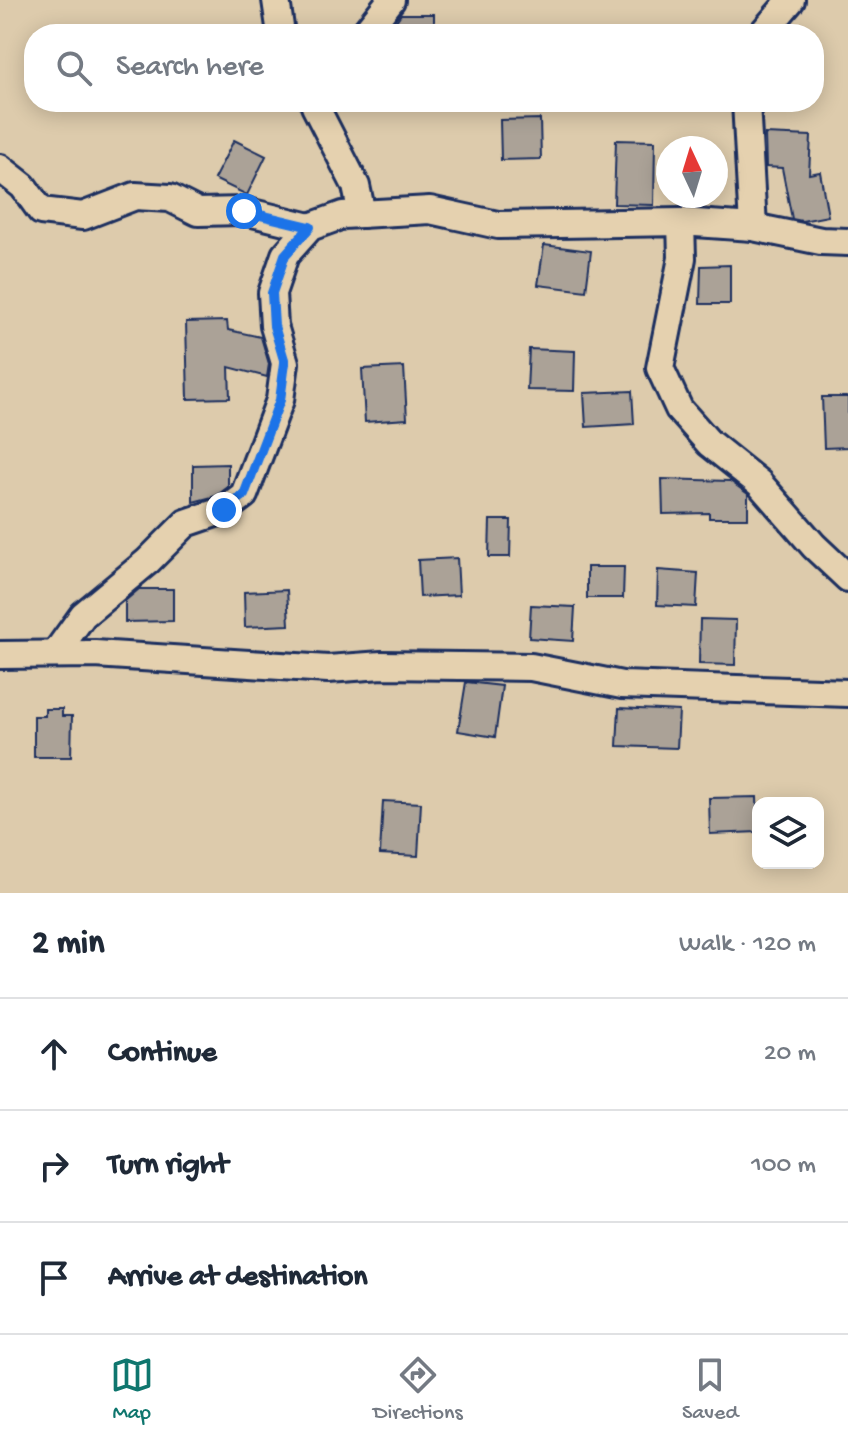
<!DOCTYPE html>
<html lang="en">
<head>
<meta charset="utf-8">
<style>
	body { margin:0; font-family:"Gochi Hand",sans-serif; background:#f6f6f7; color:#1f2937 }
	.controls { position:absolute; right:24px; bottom:24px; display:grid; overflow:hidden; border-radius:16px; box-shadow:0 4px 20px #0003 }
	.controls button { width:72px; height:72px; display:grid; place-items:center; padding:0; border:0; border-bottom:2px solid #e0e1e3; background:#fff; color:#1f2937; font:40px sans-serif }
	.compass { position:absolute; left:656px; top:136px; width:72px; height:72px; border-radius:50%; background:#fff; box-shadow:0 4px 20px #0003; rotate:356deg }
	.stop { position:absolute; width:24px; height:24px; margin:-18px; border:6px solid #1a73e8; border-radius:50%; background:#fff }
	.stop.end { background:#1a73e8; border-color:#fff; box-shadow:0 2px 8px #0008 }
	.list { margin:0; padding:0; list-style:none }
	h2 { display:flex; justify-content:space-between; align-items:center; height:104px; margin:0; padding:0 32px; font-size:34px }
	h2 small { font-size:26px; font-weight:400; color:#747a83 }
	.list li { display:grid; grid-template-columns:52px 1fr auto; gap:24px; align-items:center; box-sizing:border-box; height:112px; padding:0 32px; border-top:2px solid #e0e1e3 }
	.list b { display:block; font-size:30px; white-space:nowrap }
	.list em { font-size:26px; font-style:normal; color:#747a83 }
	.icon { flex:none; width:44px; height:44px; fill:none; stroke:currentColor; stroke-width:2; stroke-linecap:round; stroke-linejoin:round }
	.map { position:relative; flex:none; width:848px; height:893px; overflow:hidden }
	.search { position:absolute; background:#fff; box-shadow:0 4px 20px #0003; left:24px; right:24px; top:24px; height:88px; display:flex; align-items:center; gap:20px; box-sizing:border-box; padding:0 28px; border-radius:32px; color:#747a83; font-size:30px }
	.sheet { height:440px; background:#fff }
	nav { display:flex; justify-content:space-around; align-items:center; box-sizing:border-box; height:112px; border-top:2px solid #e0e1e3; background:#fff; font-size:22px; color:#747a83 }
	nav a { display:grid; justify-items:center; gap:4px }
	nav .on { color:#0f766e }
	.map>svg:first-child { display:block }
</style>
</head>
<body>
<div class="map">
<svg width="848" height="893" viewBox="0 0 848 893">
	<rect width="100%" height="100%" fill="#ddcbac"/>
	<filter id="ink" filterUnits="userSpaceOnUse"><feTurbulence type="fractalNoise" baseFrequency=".0125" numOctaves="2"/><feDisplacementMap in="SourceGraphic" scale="16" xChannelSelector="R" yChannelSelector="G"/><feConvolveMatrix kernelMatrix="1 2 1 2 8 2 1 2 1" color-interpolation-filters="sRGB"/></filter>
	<g filter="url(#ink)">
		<g fill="#aba297" stroke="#1b2f5e" stroke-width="2">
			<polygon points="401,14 434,14 434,34 387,34"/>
			<polygon points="540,119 541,159 501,160 500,120"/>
			<polygon points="765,134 811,136 809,174 820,172 828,216 802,221 792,219 782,168 766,167"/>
			<polygon points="234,140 266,156 247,195 214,179"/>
			<polygon points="616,140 655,141 654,205 614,204"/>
			<polygon points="544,245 591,251 586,291 538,285"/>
			<polygon points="730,265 730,304 700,304 701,266"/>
			<polygon points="227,321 228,330 261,337 269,364 267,377 229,367 230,398 188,399 186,322"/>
			<polygon points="529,349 575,351 574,391 527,390"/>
			<polygon points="404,367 407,419 365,422 362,369"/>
			<polygon points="632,391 634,424 586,427 584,393"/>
			<polygon points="822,397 848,397 848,447 824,448"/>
			<polygon points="228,464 228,487 216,496 193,502 193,465"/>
			<polygon points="662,479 730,481 748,494 748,518 709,518 709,513 663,514"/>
			<polygon points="490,520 511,520 510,557 489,557"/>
			<polygon points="457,558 459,595 420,597 418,560"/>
			<polygon points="587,567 624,567 623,598 587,598"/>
			<polygon points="658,570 698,573 696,607 657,605"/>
			<polygon points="139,589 173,589 173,621 125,622 125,601"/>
			<polygon points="287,590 289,625 245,627 244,592"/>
			<polygon points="531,605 575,607 573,641 529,638"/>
			<polygon points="700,619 736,620 735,665 699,664"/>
			<polygon points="466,682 502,686 495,737 458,731"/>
			<polygon points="619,708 679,711 677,748 617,746"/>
			<polygon points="45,709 62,709 62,716 72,716 71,757 34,757 34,716 45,716"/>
			<polygon points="757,797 758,832 710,834 709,798"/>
			<polygon points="383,801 421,803 418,856 380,854"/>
		</g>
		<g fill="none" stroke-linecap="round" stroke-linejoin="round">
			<g stroke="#1b2f5e" stroke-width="32">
				<g id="minor">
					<polyline points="276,0 281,34"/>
					<polyline points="364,34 391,0"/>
					<polyline points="762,34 791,0"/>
					<polyline points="317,102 315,106 356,186 362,214"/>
					<polyline points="0,168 23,186 41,211 83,216 135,196 170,198 198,212 244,211 310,227"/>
					<polyline points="681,222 753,227 746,102"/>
					<polyline points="753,227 821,241 848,242"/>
					<polyline points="55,654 83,615 148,561 186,523 224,510 244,495 280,400 285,363 274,326 272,293 285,255 310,227 343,215 430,210 498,225 681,222 682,258 660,368 679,409 709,443 759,483 814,546 848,578"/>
					<polyline points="0,655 95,654 328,669 382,665 531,667 622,685 848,693"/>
				</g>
			</g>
			<use href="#minor" stroke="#e5d1af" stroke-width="26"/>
		</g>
	</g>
	<g fill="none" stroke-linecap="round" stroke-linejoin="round" filter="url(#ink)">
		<polyline stroke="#1a73e8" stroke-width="10" points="224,510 244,495 280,400 285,363 274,326 272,293 285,255 310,227 244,211"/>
	</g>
</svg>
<div class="controls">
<button><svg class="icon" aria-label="layers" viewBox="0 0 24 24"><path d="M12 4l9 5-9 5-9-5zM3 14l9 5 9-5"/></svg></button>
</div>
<svg class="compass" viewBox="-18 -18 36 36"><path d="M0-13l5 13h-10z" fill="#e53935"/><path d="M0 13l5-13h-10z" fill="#747a83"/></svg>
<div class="stop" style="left:244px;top:211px"></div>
<div class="stop end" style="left:224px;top:510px"></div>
<div class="search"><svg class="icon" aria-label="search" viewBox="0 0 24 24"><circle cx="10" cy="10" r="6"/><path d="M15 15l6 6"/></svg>Search here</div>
</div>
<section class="sheet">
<h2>2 min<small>Walk · 120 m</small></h2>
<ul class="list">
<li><svg class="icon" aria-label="ahead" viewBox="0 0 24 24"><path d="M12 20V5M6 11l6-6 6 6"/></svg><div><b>Continue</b></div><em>20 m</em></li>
<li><svg class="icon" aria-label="right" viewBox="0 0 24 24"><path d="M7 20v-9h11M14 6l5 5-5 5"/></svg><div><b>Turn right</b></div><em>100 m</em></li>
<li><svg class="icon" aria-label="arrive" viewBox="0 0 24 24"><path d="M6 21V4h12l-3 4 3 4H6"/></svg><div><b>Arrive at destination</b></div></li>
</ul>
</section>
<nav>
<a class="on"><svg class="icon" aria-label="map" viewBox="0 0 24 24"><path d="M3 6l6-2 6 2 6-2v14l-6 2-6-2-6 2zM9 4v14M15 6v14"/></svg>Map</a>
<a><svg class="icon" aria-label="directions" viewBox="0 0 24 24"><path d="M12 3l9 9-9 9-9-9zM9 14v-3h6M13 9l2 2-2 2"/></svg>Directions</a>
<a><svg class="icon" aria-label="saved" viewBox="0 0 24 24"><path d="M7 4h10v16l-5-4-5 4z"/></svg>Saved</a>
</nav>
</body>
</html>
